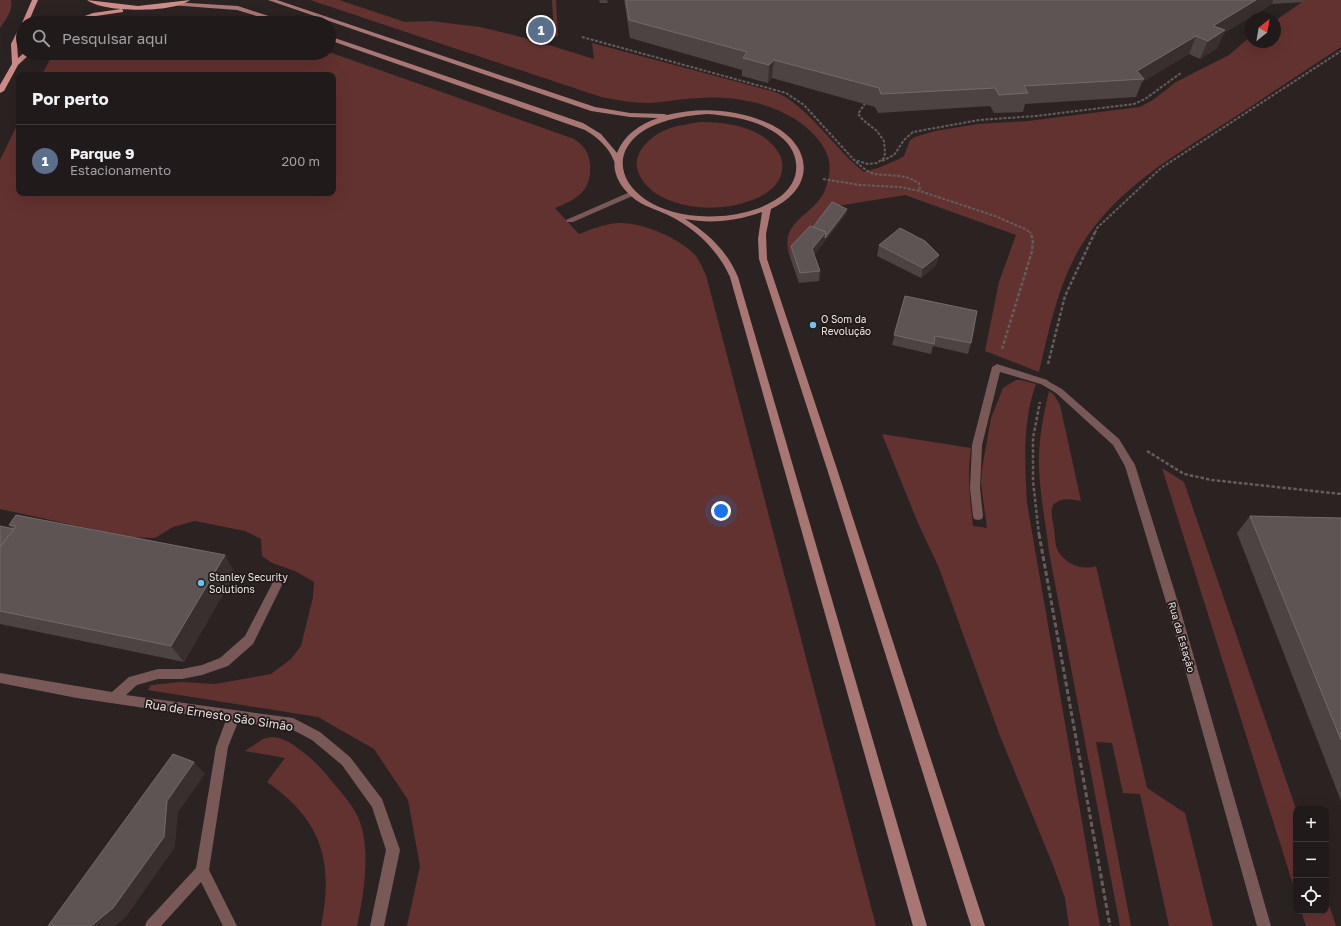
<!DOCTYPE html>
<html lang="pt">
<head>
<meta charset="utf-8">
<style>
	body { margin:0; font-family:"Golos Text",sans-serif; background:#282323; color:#f1f3f6 }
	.controls { position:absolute; right:12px; bottom:12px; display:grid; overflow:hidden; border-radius:8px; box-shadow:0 4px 16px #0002 }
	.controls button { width:36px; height:36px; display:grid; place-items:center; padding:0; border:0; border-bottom:1px solid #3d3839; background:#201a1a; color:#f1f3f6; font:20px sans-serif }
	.compass { position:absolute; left:1245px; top:12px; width:36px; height:36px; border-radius:50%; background:#201a1a; box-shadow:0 4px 16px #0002; rotate:31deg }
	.you { position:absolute; left:721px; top:511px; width:14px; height:14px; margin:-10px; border:3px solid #fff; border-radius:50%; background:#1a73e8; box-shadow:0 0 0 6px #1a73e833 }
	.badge { display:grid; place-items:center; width:26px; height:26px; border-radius:50%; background:#6ac3f1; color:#fff; font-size:13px; font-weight:700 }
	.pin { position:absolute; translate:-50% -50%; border:2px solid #fff; box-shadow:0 1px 4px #0006 }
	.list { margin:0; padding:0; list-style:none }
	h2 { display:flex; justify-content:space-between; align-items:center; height:52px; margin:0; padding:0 16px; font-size:17px }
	h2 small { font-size:13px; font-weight:400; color:#a2a1a2 }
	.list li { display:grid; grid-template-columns:26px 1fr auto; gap:12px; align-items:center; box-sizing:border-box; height:72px; padding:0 16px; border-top:1px solid #3d3839 }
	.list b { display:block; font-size:15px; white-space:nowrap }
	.list p { margin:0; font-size:13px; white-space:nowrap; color:#a2a1a2 }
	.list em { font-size:13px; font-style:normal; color:#a2a1a2 }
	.icon { flex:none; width:22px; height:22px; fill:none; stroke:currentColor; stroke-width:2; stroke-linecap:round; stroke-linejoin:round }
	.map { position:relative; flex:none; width:1341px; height:926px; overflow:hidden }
	.search { position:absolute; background:#201a1a; box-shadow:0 4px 16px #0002; left:16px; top:16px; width:320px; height:44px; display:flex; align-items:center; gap:10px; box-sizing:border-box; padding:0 14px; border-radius:22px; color:#a2a1a2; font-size:15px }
	.panel { position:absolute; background:#201a1a; box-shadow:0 4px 16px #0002; left:16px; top:72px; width:320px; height:124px; border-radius:8px }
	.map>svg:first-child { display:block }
</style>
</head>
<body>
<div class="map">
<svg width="1341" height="926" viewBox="0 0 1341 926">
	<rect width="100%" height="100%" fill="#2b2322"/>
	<g fill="#623230">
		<path d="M0 0H11C13 11 6 19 0 28Z"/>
		<path d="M310 0H339L405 22 431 21 480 27 529 39 594 59 592 43 775 92C806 103 836 151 864 172L878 168 897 160 904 156 910 140 915 137 935 131 978 124 1028 121 1140 107 1153 100 1176 82 1229 55 1251 36V42H1275V21L1302 2 1284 3 1280 0H1341V47C1303 72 1265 97 1227 122 1172 157 1116 189 1081 246 1058 284 1049 330 1039 372L985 351 999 282 1016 235 905 195 831 207 809 237 790 257C777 218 817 217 826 187 833 167 830 153 816 137 790 106 739 95 701 98 684 98 667 102 650 103 633 103 617 100 601 97Z"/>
		<polygon points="552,0 556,0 558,36 554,37"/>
		<polygon points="199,16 227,18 247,23 147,23"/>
		<path d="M329 52 574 139C584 146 589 152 590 164 592 191 577 199 555 208L579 234C592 229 604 224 618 223 642 222 680 238 696 256 700 262 703 269 706 275L876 926H407L420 866 408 800 374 749 318 717 148 690 151 685 181 682 215 684 271 674 291 659 301 646 313 597 314 582 295 571 272 563 262 556 261 539 245 531 195 521 173 527 155 538 128 537 0 509V160L19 121V193H333V75H42L53 53Z"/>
		<path d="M700 122C728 122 765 127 780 155 783 162 783 171 780 178 773 192 758 199 743 203 713 213 659 208 641 178 627 155 651 135 670 128 680 125 690 124 700 122Z"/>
		<path d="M1016 380H1021L1036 384C1022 422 1025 464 1027 503L1100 926H1069L1065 898 1053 865 1000 736 939 568 918 523 882 434 971 448C967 475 970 500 973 526L987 528 981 484 982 469 991 418 1003 388Z"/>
		<path d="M1049 391 1054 395 1060 405 1081 501C1070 499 1062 497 1053 505 1050 513 1053 521 1054 529 1055 536 1055 545 1058 551 1065 564 1083 571 1096 566L1147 788 1185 813 1213 926H1169L1140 794 1123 793 1112 743 1096 742 1131 926H1120L1049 552C1046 524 1040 496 1039 468 1038 442 1043 417 1049 391Z"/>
		<polygon points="1162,468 1184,482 1296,809 1296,894"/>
		<path d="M271 737C286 737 296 747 308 756 319 765 326 774 335 785 343 794 351 804 357 815 372 846 364 894 357 926H321C334 862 322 820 267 782L285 758 245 751 263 739Z"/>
		<polygon points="1326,896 1336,926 1306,926 1301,911 1326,911"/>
	</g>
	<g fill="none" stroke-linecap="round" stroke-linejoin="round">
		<g stroke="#645d5c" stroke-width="2" stroke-dasharray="3 1.5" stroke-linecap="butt">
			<polyline points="582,37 786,93 804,105 854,160 868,164 877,163 884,158 885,153 884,141 877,131 863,120 858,114 866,102"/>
			<polyline points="882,161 894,155 904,140 913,132 979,120 1036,116 1134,104 1145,99 1181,73"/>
			<polyline points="856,162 867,171 874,174 899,176 909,178 919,183 920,191"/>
			<polyline points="823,179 860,185 900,187 920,191 995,216 1025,229 1031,233"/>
			<polyline points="1095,233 1097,228 1161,168 1341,51"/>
		</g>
		<g stroke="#645d5c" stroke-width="2.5" stroke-dasharray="3.5 2" stroke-linecap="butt">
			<polyline points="1002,349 1032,251 1033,240 1030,232"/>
			<polyline points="1048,364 1065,296 1095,232"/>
			<polyline points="1147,451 1184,474 1212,480 1341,494"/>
			<polyline points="1039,535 1033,481 1033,438 1040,402"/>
		</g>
		<polyline stroke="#645d5c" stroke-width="3" stroke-dasharray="5 2.5" stroke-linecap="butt" points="1039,534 1110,926"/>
		<g fill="#795957" fill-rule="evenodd">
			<polygon points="997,364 1047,380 1049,382 1044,385 1000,372 982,445 980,488 983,516 982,519 978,520 974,519 973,516 970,488 972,445 992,367"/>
			<polygon points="277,580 281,582 282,585 253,644 228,666 202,675 182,679 158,679 137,685 126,695 293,718 320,732 350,757 382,799 400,850 384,926 370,926 386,850 372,807 342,765 312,740 291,729 238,722 228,747 209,870 237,926 223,926 201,882 161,926 145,926 147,921 196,868 216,747 226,720 77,698 0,683 0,673 112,692 129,677 133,676 158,669 182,669 202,665 220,658 245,636 273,582"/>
		</g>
		<g fill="#795957" fill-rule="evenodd">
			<polygon points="630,192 636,192 637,194 573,222 567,222 566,220"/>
			<polygon points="1044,379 1062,389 1119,439 1135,465 1181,612 1271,926 1257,926 1169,612 1125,466 1113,445 1056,393 1041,384 1039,382"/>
		</g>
		<g fill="#a87673" fill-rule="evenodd">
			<path d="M268 0H277L595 107 630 113 664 114 667 115C699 107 733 109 763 121 810 139 821 185 771 209L766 234 767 259 838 472 985 926H971L828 472 759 259 758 239 762 212C736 221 712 224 685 219 709 234 727 251 738 277L927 926H913L730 277C718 250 695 228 668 215 653 208 638 205 626 191 621 186 616 177 615 170 614 167 615 163 614 161 609 147 597 137 585 130L329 40V36L583 123 601 134 617 153C624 135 640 124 658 118L630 117 591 111ZM707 114C733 116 760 120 781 137 789 143 795 153 796 163 800 200 750 214 721 216 611 224 576 122 707 114Z"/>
			<polygon points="172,2 238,6 290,23 280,23 237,10 170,5 170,3"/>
		</g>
		<g fill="#cd8c88" fill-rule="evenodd">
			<polygon points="32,0 38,0 28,23 23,23 23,33 17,44 18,58 24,53 31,53 18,65 4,91 0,93 0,85 12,64 11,44 20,26 23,24 22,23"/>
			<path d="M87 0 138 6 190 0C173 13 104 13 87 0Z"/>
			<polygon points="121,9 123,10 123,12 96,16 75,23 66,23 93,13"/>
		</g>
	</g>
	<g fill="#4c4342">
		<polygon points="599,0 607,0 608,3 600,3"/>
		<polygon points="624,0 1304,0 1303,2 1272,4 1224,33 1217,48 1200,59 1189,54 1142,82 1136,97 1025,104 1023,112 994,113 990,106 878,113 875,107 772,78 768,83 742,76 742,70 630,38"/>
		<polygon points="847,209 846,214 814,255 820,271 819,281 799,283 790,257 791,246 813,227"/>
		<polygon points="879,245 939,255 936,265 921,278 877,256"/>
		<polygon points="905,296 971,343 968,354 933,346 931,354 892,345"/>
		<polygon points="16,515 235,573 184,662 0,624 0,526 12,528 9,525"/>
		<polygon points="1250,516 1341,518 1341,801 1237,533"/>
	</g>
	<g fill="#382f2e">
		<polygon points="1256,0 1273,0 1272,4 1224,33 1217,48 1200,59 1208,41 1213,26"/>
		<polygon points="1196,36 1189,54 1142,82 1144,79 1137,71"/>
		<polygon points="774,60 772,78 768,83 769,65"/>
		<polygon points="847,209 846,214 824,243 811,259 812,249"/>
		<polygon points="939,255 936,265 921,278 923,268"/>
		<polygon points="225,555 235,573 184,662 171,646"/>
		<polygon points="194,762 205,774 178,812 175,847 126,917 115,926 91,926 167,801"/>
	</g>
	<g fill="#5d5453" stroke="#736b6a">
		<polygon points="626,0 1256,0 1213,26 1225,30 1208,41 1196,36 1137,71 1144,79 1024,86 1028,93 999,95 995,88 881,94 879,88 774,60 769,65 743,58 747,52 629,20"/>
		<polygon points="832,202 847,209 825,238 826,232 813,227"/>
		<polygon points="810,226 826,232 812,249 820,271 800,273 791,246"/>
		<polygon points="900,228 925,241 939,255 923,268 879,245"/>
		<polygon points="905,296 977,311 971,343 935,336 934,344 894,335"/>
		<polygon points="16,515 225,555 171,646 0,611 0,547 16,526 9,525"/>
		<polygon points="1250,516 1341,518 1341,740"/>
		<polygon points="0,526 14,529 0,547"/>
		<polygon points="173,754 194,762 167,801 164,837 113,908 91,926 48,926"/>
	</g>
	<g fill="#6ac3f1" stroke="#211a19" stroke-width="1.5">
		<circle cx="813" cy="325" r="4"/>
		<circle cx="201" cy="583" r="4"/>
	</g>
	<g text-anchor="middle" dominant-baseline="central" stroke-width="3.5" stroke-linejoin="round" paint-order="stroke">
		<g font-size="10" fill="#e9e4e3" stroke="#211a19" text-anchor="start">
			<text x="821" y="319">O Som da<tspan x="821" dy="12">Revolução</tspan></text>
			<text x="209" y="577">Stanley Security<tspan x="209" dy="12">Solutions</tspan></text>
		</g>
		<g font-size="10" fill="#e9e4e3" stroke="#211a19">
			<text transform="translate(1182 637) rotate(74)">Rua da Estação</text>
		</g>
		<g font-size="12" fill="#e9e4e3" stroke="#211a19">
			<text transform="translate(219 715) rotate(9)">Rua de Ernesto São Simão</text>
		</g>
	</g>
</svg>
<div class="controls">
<button>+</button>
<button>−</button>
<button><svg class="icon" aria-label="locate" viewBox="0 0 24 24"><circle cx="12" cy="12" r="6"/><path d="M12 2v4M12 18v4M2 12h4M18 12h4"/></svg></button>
</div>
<svg class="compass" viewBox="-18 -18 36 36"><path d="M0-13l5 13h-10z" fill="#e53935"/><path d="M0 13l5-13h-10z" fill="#a2a1a2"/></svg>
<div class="you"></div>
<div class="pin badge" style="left:541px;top:30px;background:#5c6f8a">1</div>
<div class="search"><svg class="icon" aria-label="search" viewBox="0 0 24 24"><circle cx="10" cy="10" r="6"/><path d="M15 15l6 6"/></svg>Pesquisar aqui</div>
<section class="panel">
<h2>Por perto<small></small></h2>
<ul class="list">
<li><span class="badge" style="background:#5c6f8a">1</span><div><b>Parque 9</b><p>Estacionamento</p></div><em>200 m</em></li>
</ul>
</section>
</div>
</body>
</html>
